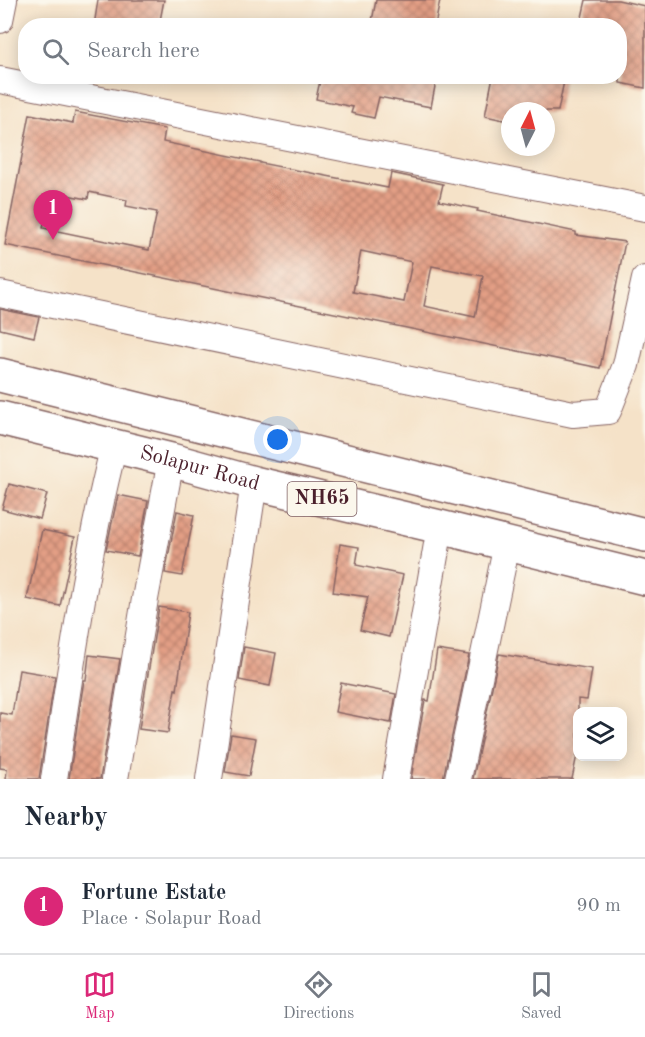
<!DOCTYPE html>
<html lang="en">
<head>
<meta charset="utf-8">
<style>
	body { margin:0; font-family:"Old Standard TT",serif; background:#f6f6f7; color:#1f2937 }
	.controls { position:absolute; right:18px; bottom:18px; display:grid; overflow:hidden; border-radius:12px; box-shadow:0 3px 15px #0003 }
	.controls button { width:54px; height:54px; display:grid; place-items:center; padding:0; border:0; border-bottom:2px solid #e0e1e3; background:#fff; color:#1f2937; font:30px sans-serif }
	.compass { position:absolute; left:501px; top:102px; width:54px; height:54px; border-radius:50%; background:#fff; box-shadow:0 3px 15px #0003; rotate:6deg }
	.you { position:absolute; left:278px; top:440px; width:21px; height:21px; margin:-15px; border:4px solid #fff; border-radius:50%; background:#1a73e8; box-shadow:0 0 0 9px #1a73e833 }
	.badge { display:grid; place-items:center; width:39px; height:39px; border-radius:50%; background:#db2777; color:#fff; font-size:20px; font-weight:700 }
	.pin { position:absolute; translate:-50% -50px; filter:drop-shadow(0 2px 3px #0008) }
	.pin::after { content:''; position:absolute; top:32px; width:21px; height:18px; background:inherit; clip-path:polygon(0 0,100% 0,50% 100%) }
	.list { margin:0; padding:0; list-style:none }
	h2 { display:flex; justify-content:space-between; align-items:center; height:78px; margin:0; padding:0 24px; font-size:26px }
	h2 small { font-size:20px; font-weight:400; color:#747a83 }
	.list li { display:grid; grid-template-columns:39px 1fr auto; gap:18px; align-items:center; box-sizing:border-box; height:96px; padding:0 24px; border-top:2px solid #e0e1e3 }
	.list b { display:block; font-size:22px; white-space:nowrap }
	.list p { margin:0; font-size:20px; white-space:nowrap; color:#747a83 }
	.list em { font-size:20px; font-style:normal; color:#747a83 }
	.icon { flex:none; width:33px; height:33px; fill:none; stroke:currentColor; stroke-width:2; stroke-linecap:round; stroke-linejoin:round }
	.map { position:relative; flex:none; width:645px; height:779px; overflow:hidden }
	.search { position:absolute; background:#fff; box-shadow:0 3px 15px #0003; left:18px; right:18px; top:18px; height:66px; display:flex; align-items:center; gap:15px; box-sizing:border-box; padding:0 21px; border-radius:24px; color:#747a83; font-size:22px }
	.sheet { height:174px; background:#fff }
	nav { display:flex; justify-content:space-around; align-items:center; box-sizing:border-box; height:84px; border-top:2px solid #e0e1e3; background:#fff; font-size:16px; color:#747a83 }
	nav a { display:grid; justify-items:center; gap:3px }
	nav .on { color:#db2777 }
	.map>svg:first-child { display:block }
</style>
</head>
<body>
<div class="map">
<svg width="645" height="779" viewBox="0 0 645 779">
	<defs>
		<pattern id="building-cross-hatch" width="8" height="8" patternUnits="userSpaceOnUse" patternTransform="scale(1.5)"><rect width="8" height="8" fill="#e39f85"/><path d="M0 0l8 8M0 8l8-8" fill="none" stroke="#ba816d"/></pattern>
	</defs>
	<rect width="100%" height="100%" fill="#fbf7ec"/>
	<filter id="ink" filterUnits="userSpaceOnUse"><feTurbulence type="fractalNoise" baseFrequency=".0167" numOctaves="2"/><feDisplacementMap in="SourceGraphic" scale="12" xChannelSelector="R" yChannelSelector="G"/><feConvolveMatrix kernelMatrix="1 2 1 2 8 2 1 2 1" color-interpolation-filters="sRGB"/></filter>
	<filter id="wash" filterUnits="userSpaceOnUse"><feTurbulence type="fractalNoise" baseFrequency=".008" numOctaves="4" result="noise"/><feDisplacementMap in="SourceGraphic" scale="24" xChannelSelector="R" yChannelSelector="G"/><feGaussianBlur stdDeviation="1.35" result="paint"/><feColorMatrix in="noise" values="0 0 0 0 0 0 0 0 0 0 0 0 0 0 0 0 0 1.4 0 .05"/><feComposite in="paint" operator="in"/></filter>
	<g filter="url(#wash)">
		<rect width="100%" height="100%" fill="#f5e2c8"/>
		<g id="blocks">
			<g fill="url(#building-cross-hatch)" fill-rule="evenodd">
				<polygon points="98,0 164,0 159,26 94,26"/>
				<polygon points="376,0 440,0 435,26 394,26 372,21"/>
				<polygon points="586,0 618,0 645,6 645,88 620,83 620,26 580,26"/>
				<polygon points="321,76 437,76 431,107 379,97 374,118 351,113 353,107 316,99"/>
				<polygon points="493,76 565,76 558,111 510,111 509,121 485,116"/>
				<path d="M75 112 165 129 163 142 260 162V163L388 188 391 173 443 184 439 201 478 209 477 211 576 232V235L625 242 600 368 5 245 30 114 73 123ZM51 192 88 199 89 192 127 200 126 206 157 212 149 250 43 228ZM361 251 412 262 404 302 353 292ZM432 266 483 276 475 317 424 306Z"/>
				<polygon points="0,309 39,317 34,337 0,329"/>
				<polygon points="9,484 47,494 40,519 2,509"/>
				<polygon points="118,495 148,501 138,556 106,550"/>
				<polygon points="177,511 194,515 182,576 165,573"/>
				<polygon points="42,530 75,537 60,606 27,599"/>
				<polygon points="340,544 359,547 356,565 403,575 389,637 360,630 368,597 333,592"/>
				<polygon points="159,607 188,612 177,690 175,689 168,733 139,729"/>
				<polygon points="244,647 276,653 270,686 239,680"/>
				<polygon points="437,650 469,655 443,779 411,779 425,700 429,701"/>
				<polygon points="499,654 592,669 587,700 578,699 578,750 572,779 473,779"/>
				<polygon points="89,655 120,659 100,779 69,779 84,680 86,680"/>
				<polygon points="19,670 55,676 39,779 6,779 7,769 0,768 0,713 12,715"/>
				<polygon points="341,683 396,694 391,723 335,712"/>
				<polygon points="231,734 256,738 249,776 225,772"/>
			</g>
		</g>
	</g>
	<g filter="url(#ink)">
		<use href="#blocks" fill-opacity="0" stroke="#866362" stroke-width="1.5"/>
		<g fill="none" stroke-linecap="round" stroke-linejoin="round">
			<g stroke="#866362" stroke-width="28">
				<g id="street">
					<polyline points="0,20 4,0"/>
					<polyline points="0,80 645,208"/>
					<polyline points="0,294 573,414 608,411 626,365 645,279"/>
					<path d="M54 779C71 668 86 555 114 446"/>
					<polyline points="115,779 145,599 171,460"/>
					<polyline points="209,779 254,483"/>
					<polyline points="396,779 440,527"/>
					<polyline points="458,779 507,544"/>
				</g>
			</g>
			<g stroke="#866362" stroke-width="36">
				<g id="highway">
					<polyline points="0,375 645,535"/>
					<path id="s1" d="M0 418 171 460 254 483 440 527 645 578"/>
				</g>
			</g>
			<use href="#street" stroke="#fff" stroke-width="26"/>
			<use href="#highway" stroke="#fff" stroke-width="33"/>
		</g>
	</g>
	<g text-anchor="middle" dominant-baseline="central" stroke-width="4.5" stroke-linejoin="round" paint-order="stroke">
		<rect fill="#fbf7ec" stroke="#7f6065" stroke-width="1.5" x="287.5" y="482" width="69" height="34" rx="4.5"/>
		<g font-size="20" font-weight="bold" fill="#4a1f2b">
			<text x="322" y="499">NH65</text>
		</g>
		<g font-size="21" fill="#4a1f2b" stroke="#fbf7ec">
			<text stroke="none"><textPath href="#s1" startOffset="206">Solapur Road</textPath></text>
		</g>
	</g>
</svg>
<div class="controls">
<button><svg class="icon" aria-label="layers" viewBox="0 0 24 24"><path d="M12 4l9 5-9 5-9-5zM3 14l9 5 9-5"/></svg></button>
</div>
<svg class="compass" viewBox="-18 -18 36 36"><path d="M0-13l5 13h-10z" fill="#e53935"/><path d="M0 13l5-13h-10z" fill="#747a83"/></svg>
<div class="you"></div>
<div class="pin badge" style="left:53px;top:240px">1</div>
<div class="search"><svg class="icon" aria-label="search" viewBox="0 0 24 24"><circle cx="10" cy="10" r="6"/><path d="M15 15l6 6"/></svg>Search here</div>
</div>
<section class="sheet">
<h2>Nearby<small></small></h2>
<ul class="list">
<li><span class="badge">1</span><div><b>Fortune Estate</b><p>Place · Solapur Road</p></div><em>90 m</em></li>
</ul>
</section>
<nav>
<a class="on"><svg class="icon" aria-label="map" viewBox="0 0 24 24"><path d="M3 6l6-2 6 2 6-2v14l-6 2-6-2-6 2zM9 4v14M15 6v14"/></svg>Map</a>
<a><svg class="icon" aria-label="directions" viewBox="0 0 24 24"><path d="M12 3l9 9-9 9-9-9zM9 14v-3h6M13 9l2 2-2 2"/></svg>Directions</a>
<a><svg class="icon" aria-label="saved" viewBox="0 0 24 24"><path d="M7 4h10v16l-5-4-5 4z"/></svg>Saved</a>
</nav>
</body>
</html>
